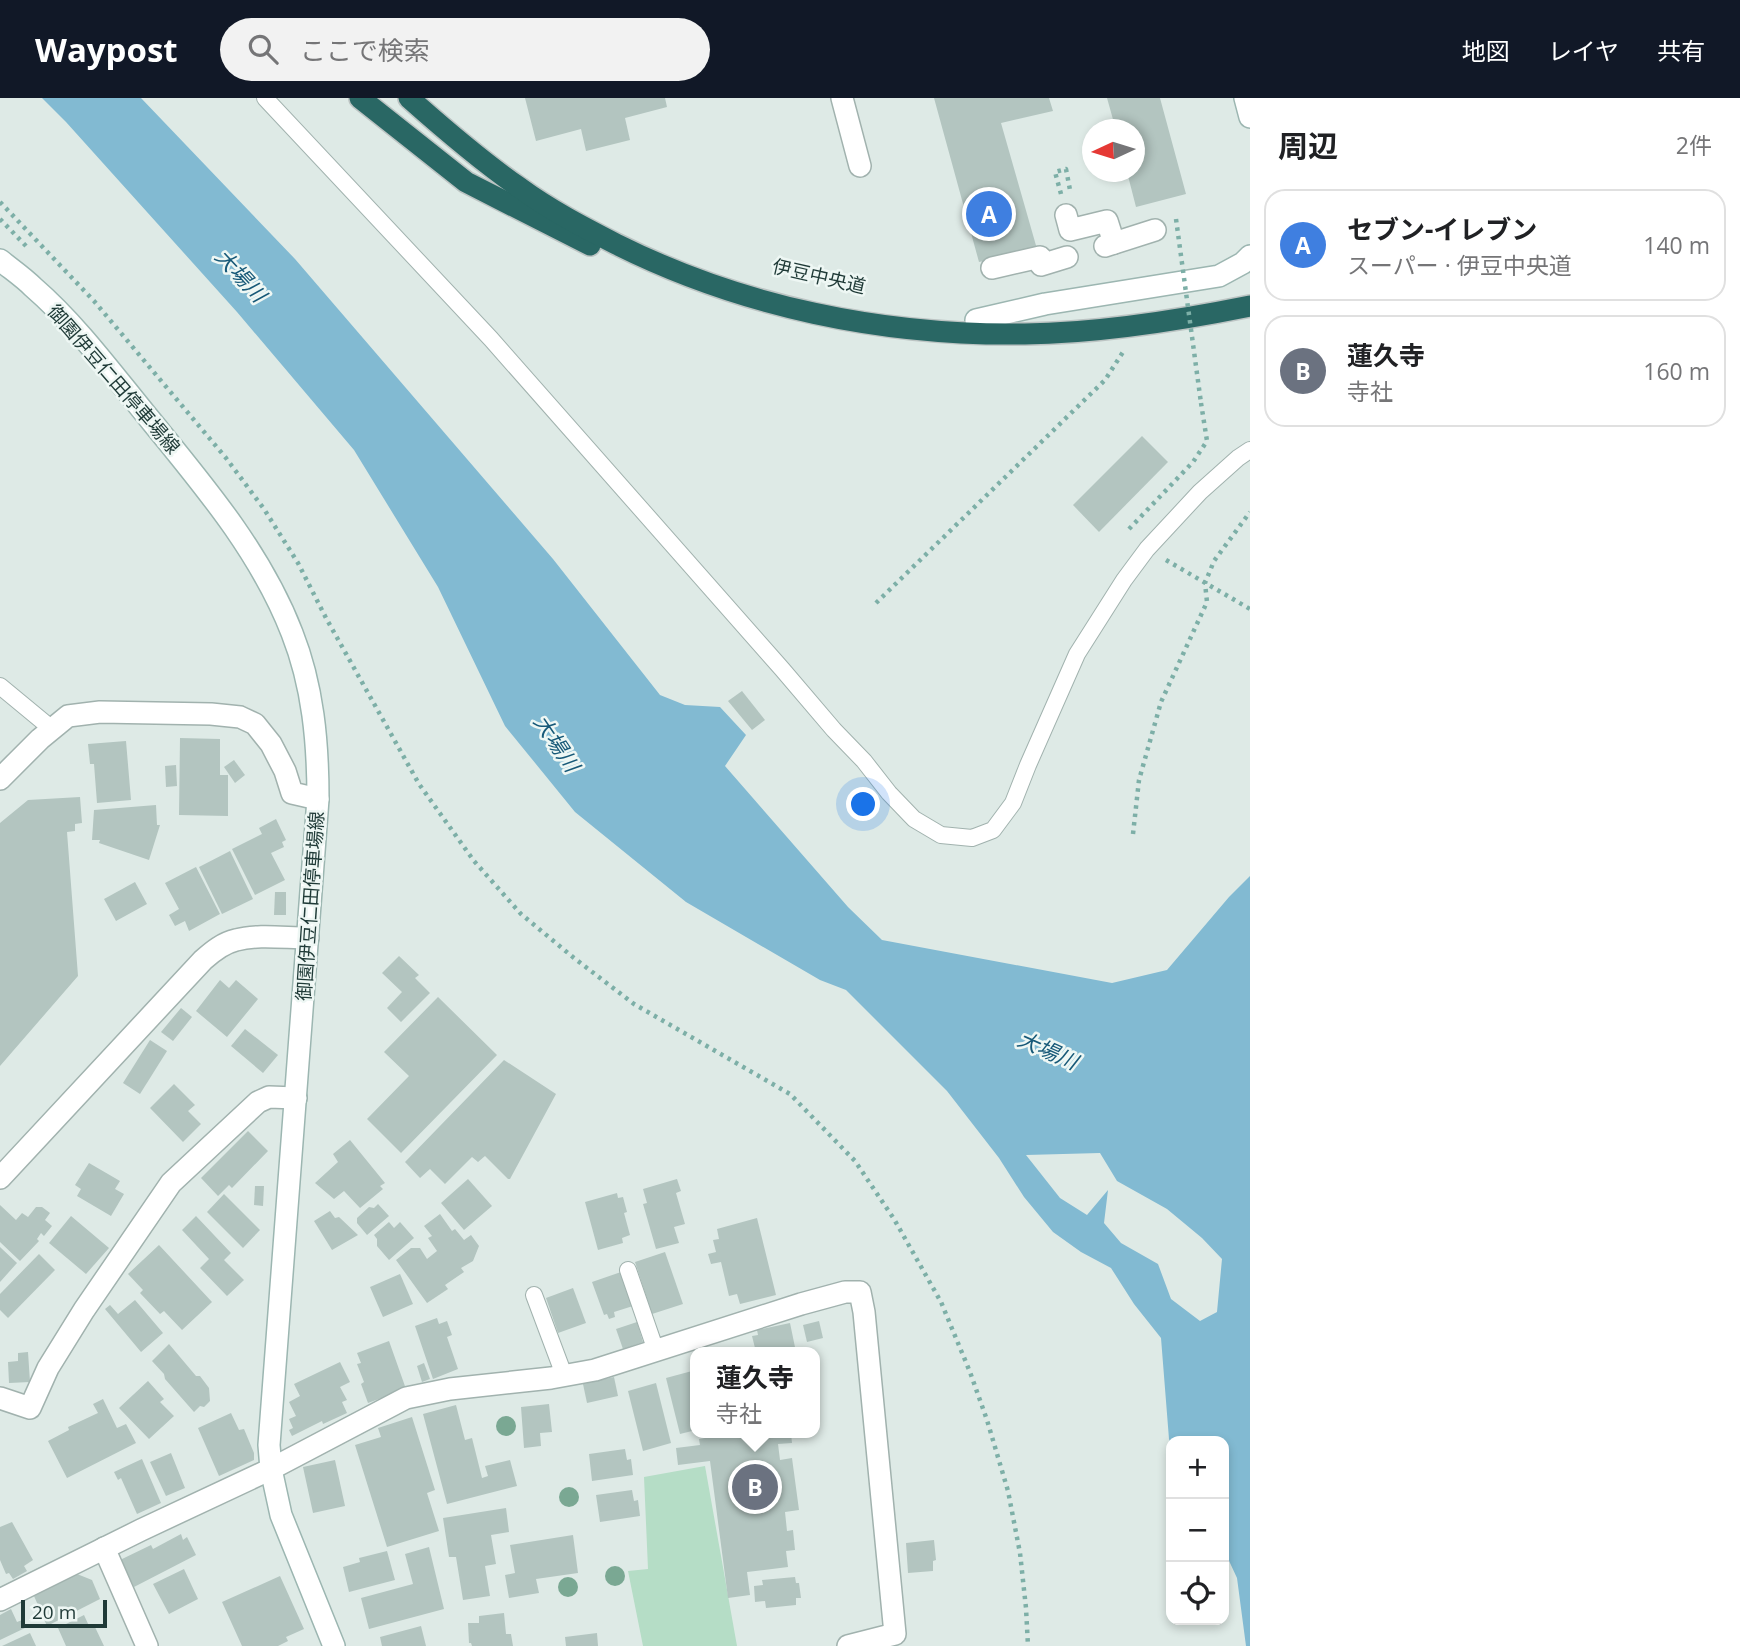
<!DOCTYPE html>
<html lang="ja">
<head>
<meta charset="utf-8">
<style>
	body { margin:0; font-family:"Open Sans","Noto Sans JP",sans-serif; background:#f2f2f2; color:#202124 }
	.controls { position:absolute; right:21px; bottom:21px; display:grid; overflow:hidden; border-radius:14px; box-shadow:0 4px 10px #0003 }
	.controls button { width:63px; height:63px; display:grid; place-items:center; padding:0; border:0; border-bottom:2px solid #e0e0e0; background:#fff; color:#202124; font:35px sans-serif }
	.compass { position:absolute; left:1082px; top:21px; width:63px; height:63px; border-radius:50%; background:#fff; box-shadow:0 4px 10px #0003; rotate:266deg }
	.scale { position:absolute; left:21px; bottom:18px; width:86px; box-sizing:border-box; padding-left:7px; border:4px solid #1f3a37; border-top:0; font-size:19px; line-height:24px; white-space:nowrap; color:#1f3a37; -webkit-text-stroke:5px #eef7f4; paint-order:stroke }
	.you { position:absolute; left:864px; top:707px; width:24px; height:24px; margin:-18px; border:5px solid #fff; border-radius:50%; background:#1a73e8; box-shadow:0 0 0 10px #1a73e833 }
	.badge { display:grid; place-items:center; width:46px; height:46px; border-radius:50%; background:#111827; color:#fff; font-size:23px; font-weight:700 }
	.pin { position:absolute; translate:-50% -50%; border:4px solid #fff; box-shadow:0 2px 7px #0006 }
	.popup { position:absolute; left:690px; top:1249px; width:130px; height:91px; box-sizing:border-box; display:grid; place-content:center; border-radius:14px; background:#fff; filter:drop-shadow(0 2px 5px #0005); font-size:23px; white-space:nowrap; color:#757577 }
	.popup b { font-size:26px; color:#202124 }
	.popup::after { content:''; position:absolute; left:50%; top:100%; margin-left:-14px; border:14px solid transparent; border-top-color:#fff }
	.list { margin:0; padding:0; list-style:none }
	h2 { display:flex; justify-content:space-between; align-items:center; height:91px; margin:0; padding:0 28px; font-size:30px }
	h2 small { font-size:23px; font-weight:400; color:#757577 }
	.list li { display:grid; grid-template-columns:46px 1fr auto; gap:21px; align-items:center; box-sizing:border-box; height:112px; margin:0 14px 14px; padding:0 14px; border:2px solid #e0e0e0; border-radius:21px }
	.list b { display:block; font-size:26px; white-space:nowrap }
	.list p { margin:0; font-size:23px; white-space:nowrap; color:#757577 }
	.list em { font-size:23px; font-style:normal; color:#757577 }
	.icon { flex:none; width:38px; height:38px; fill:none; stroke:currentColor; stroke-width:2; stroke-linecap:round; stroke-linejoin:round }
	.map { position:relative; flex:none; width:1250px; height:1548px; overflow:hidden }
	header { display:flex; align-items:center; gap:42px; box-sizing:border-box; height:98px; padding:0 35px; background:#111827; color:#fff }
	header strong { font-size:33px }
	nav { display:flex; gap:38px; margin-inline-start:auto; font-size:24px }
	.search { width:490px; height:63px; background:#f2f2f2; display:flex; align-items:center; gap:18px; box-sizing:border-box; padding:0 24px; border-radius:38px; color:#757577; font-size:26px }
	main { display:flex }
	aside { flex:1; background:#fff }
	.map>svg:first-child { display:block }
</style>
</head>
<body>
<header>
<strong>Waypost</strong>
<div class="search"><svg class="icon" aria-label="search" viewBox="0 0 24 24"><circle cx="10" cy="10" r="6"/><path d="M15 15l6 6"/></svg>ここで検索</div>
<nav><a>地図</a><a>レイヤ</a><a>共有</a></nav>
</header>
<main>
<div class="map">
<svg width="1250" height="1548" viewBox="0 0 1250 1548">
	<rect width="100%" height="100%" fill="#deeae6"/>
	<polygon fill="#b5ddc6" points="705,1368 737,1548 643,1548 628,1473 648,1471 644,1379"/>
	<path fill="#82bad2" fill-rule="evenodd" d="M42 0H141L295 161 553 461 660 597 685 607 720 609 746 637 725 668 848 809 882 842 1112 885 1167 872 1229 799 1250 778V1548H1246L1237 1480 1224 1452V1343H1171V1346L1169 1341 1161 1240 1134 1206 1111 1170 1081 1154 1053 1134 1024 1099 999 1060 947 993 846 892 820 882 686 804 575 714 505 628 438 489 354 352 237 214 66 24ZM1100 1055 1117 1083 1167 1111 1202 1140 1222 1161 1217 1214 1200 1223 1171 1201 1158 1166 1121 1145 1104 1125 1108 1092 1087 1117 1060 1100 1026 1057Z"/>
	<g fill="#b3c5c0">
		<polygon points="525,0 665,0 667,9 625,20 630,42 586,53 581,31 536,43"/>
		<polygon points="934,0 1049,0 1053,13 1001,25 1037,151 979,164"/>
		<polygon points="1107,0 1160,0 1186,96 1136,109 1127,74 1135,74 1135,32 1116,32"/>
		<polygon points="1142,338 1168,364 1099,434 1073,407"/>
		<polygon points="742,593 765,622 752,632 728,603"/>
		<polygon points="180,640 220,641 220,677 228,677 228,718 179,717"/>
		<polygon points="126,643 131,702 97,705 94,666 90,666 88,646"/>
		<polygon points="234,662 245,677 235,685 224,669"/>
		<polygon points="176,667 177,688 166,689 165,668"/>
		<polygon points="80,699 82,725 75,726 75,733 67,734 78,878 0,968 0,725 28,702"/>
		<polygon points="156,707 157,727 160,727 149,762 99,745 100,742 92,742 94,712"/>
		<polygon points="276,721 286,742 282,744 284,749 271,755 285,782 255,797 232,751 262,736 259,730"/>
		<polygon points="230,753 253,801 222,816 199,769"/>
		<polygon points="196,769 220,816 189,833 185,823 175,828 169,817 179,811 165,785"/>
		<polygon points="135,784 147,806 116,823 104,801"/>
		<polygon points="275,794 286,794 286,817 274,817"/>
		<polygon points="399,858 419,877 415,880 430,895 401,924 387,910 402,894 382,875"/>
		<polygon points="220,882 229,890 236,882 258,901 227,939 196,913"/>
		<polygon points="438,899 497,957 401,1055 367,1021 409,978 384,954"/>
		<polygon points="181,910 192,919 173,943 161,934"/>
		<polygon points="245,931 278,957 263,975 231,948"/>
		<polygon points="150,942 167,953 140,996 123,985"/>
		<polygon points="504,962 556,996 510,1081 508,1081 485,1058 478,1064 472,1059 445,1086 430,1071 420,1080 405,1064"/>
		<polygon points="174,986 195,1007 188,1013 201,1026 183,1044 150,1010"/>
		<polygon points="248,1033 268,1053 232,1090 229,1087 218,1098 201,1080"/>
		<polygon points="350,1042 385,1085 380,1088 383,1091 360,1110 344,1093 334,1101 315,1085 338,1064 333,1056"/>
		<polygon points="89,1065 120,1083 115,1091 124,1096 111,1118 77,1098 81,1091 75,1087"/>
		<polygon points="468,1081 492,1108 464,1132 441,1105"/>
		<polygon points="677,1081 681,1093 676,1095 685,1126 674,1129 679,1145 656,1151 643,1106 647,1105 643,1091"/>
		<polygon points="255,1088 264,1088 263,1108 254,1107"/>
		<polygon points="617,1095 618,1100 623,1099 627,1114 624,1115 630,1137 622,1140 623,1145 598,1152 585,1104"/>
		<polygon points="224,1096 260,1132 243,1150 207,1114"/>
		<polygon points="378,1106 389,1118 367,1137 357,1125 357,1120 369,1109 374,1110"/>
		<polygon points="0,1107 16,1122 22,1115 28,1119 36,1109 42,1109 50,1115 45,1122 52,1128 44,1138 41,1135 37,1141 39,1143 20,1163 0,1144"/>
		<polygon points="330,1113 335,1120 339,1119 358,1137 332,1152 314,1123"/>
		<polygon points="440,1116 452,1133 455,1131 464,1142 471,1137 479,1148 473,1163 461,1170 464,1174 445,1187 448,1191 427,1205 396,1162 411,1150 420,1150 427,1161 437,1153 428,1140 432,1138 424,1128"/>
		<polygon points="71,1118 109,1150 86,1176 49,1145"/>
		<polygon points="196,1118 231,1155 224,1162 244,1182 227,1198 200,1170 209,1161 182,1132"/>
		<polygon points="757,1120 776,1197 740,1206 737,1196 729,1198 721,1164 711,1166 708,1156 716,1154 713,1142 719,1141 717,1131"/>
		<polygon points="389,1124 394,1130 400,1124 414,1140 389,1162 377,1148 377,1141 374,1137"/>
		<polygon points="159,1147 212,1204 182,1232 164,1213 160,1216 140,1195 143,1192 128,1176"/>
		<polygon points="0,1149 17,1165 0,1184"/>
		<polygon points="665,1154 683,1206 652,1216 635,1164"/>
		<polygon points="39,1156 55,1172 8,1220 0,1212 0,1196"/>
		<polygon points="621,1174 633,1208 614,1214 615,1219 609,1221 607,1216 604,1217 592,1184"/>
		<polygon points="400,1176 413,1206 383,1219 370,1189"/>
		<polygon points="573,1190 586,1225 558,1235 546,1200"/>
		<polygon points="135,1202 163,1235 141,1254 105,1211 110,1207 118,1216"/>
		<polygon points="437,1220 439,1226 447,1223 452,1237 447,1239 458,1271 433,1281 415,1228"/>
		<polygon points="819,1223 823,1240 807,1244 803,1227"/>
		<polygon points="637,1224 643,1244 623,1251 616,1231"/>
		<polygon points="790,1225 796,1254 756,1254 752,1238 758,1237 757,1232"/>
		<polygon points="389,1243 406,1291 368,1305 361,1286 364,1284 357,1266 361,1265 357,1255"/>
		<polygon points="169,1246 196,1278 200,1278 209,1290 210,1303 204,1309 200,1308 194,1314 165,1281 164,1276 152,1263"/>
		<polygon points="28,1254 30,1284 9,1285 8,1264 18,1263 18,1255"/>
		<polygon points="340,1264 350,1284 340,1289 347,1302 342,1304 347,1315 323,1326 322,1323 292,1338 289,1332 293,1330 289,1321 296,1318 289,1304 300,1298 294,1286"/>
		<polygon points="424,1265 430,1281 422,1284 417,1268"/>
		<polygon points="692,1273 696,1289 696,1332 680,1336 666,1280"/>
		<polygon points="614,1279 618,1298 587,1305 583,1286"/>
		<polygon points="148,1283 164,1301 160,1304 174,1318 149,1341 119,1310"/>
		<polygon points="656,1285 671,1345 643,1353 628,1293"/>
		<polygon points="103,1301 117,1330 126,1326 136,1345 67,1380 48,1343 69,1332 68,1329 98,1315 93,1306"/>
		<polygon points="549,1306 552,1334 540,1335 541,1348 524,1350 521,1309"/>
		<polygon points="456,1307 465,1342 472,1340 482,1380 488,1378 485,1368 510,1362 517,1388 447,1406 423,1316"/>
		<polygon points="231,1315 239,1332 244,1331 254,1355 254,1362 219,1378 198,1330"/>
		<polygon points="412,1319 435,1392 427,1395 439,1433 387,1449 355,1347 381,1339 378,1330"/>
		<polygon points="715,1335 791,1335 792,1345 778,1346 780,1362 792,1360 799,1412 785,1414 787,1433 793,1432 795,1452 786,1453 788,1469 747,1474 750,1497 728,1500 710,1363 678,1367 676,1350 700,1347 699,1341 716,1338"/>
		<polygon points="625,1351 627,1362 631,1361 633,1377 592,1383 589,1356"/>
		<polygon points="171,1355 185,1390 166,1398 150,1364"/>
		<polygon points="142,1361 161,1405 137,1416 121,1380 118,1382 114,1374"/>
		<polygon points="335,1362 345,1408 313,1415 303,1369"/>
		<polygon points="632,1392 634,1403 638,1402 640,1418 600,1424 596,1397"/>
		<polygon points="506,1410 509,1434 491,1437 496,1466 485,1468 490,1498 463,1502 456,1459 449,1459 443,1420"/>
		<polygon points="12,1424 33,1462 24,1468 27,1473 13,1481 9,1475 6,1476 0,1462 0,1429"/>
		<polygon points="181,1436 183,1442 187,1439 196,1457 134,1489 120,1462 151,1447 153,1451"/>
		<polygon points="573,1437 578,1475 536,1481 539,1495 509,1500 505,1477 515,1475 510,1447"/>
		<polygon points="934,1442 936,1462 933,1463 933,1473 908,1475 906,1445"/>
		<polygon points="429,1449 444,1511 369,1531 361,1500 413,1486 405,1456"/>
		<polygon points="387,1453 395,1482 349,1494 343,1469 360,1464 359,1460"/>
		<polygon points="184,1471 198,1501 169,1516 153,1486"/>
		<polygon points="77,1476 92,1482 100,1501 47,1528 34,1498"/>
		<polygon points="280,1478 304,1531 286,1539 288,1543 278,1548 242,1548 222,1504"/>
		<polygon points="795,1479 796,1485 799,1485 801,1500 796,1500 796,1507 766,1510 765,1503 755,1504 754,1488 763,1487 762,1482"/>
		<polygon points="11,1511 17,1524 22,1522 25,1530 0,1542 0,1517"/>
		<polygon points="504,1515 506,1536 511,1536 513,1548 472,1548 471,1545 469,1545 468,1525 479,1525 479,1518"/>
		<polygon points="84,1517 89,1528 94,1527 104,1548 66,1548 58,1530"/>
		<polygon points="421,1528 426,1548 382,1548 380,1539"/>
		<polygon points="30,1535 36,1548 2,1548"/>
		<polygon points="597,1535 598,1548 566,1548 565,1539"/>
	</g>
	<g fill="none" stroke-linecap="round" stroke-linejoin="round">
		<g stroke="#a1b2ae" stroke-width="18">
			<g id="lane">
				<polyline points="265,0 491,241 782,571 834,632 864,663 889,695 914,721 941,737 972,740 993,732 1013,705 1028,667 1077,556 1124,482 1147,451 1200,394 1238,360 1250,352"/>
				<polyline points="0,588 52,631"/>
				<polyline points="628,1172 656,1253"/>
				<polyline points="534,1197 564,1277"/>
			</g>
		</g>
		<g stroke="#a1b2ae" stroke-width="24">
			<g id="street">
				<polyline points="842,0 860,68"/>
				<polyline points="1066,117 1070,132 1107,123 1114,145"/>
				<polyline points="1105,148 1155,132"/>
				<polyline points="992,170 1040,159 1041,167 1067,159"/>
				<polyline points="0,681 40,641 68,618 100,614 211,616 240,619 255,626 271,646 285,673 292,695 318,701"/>
				<path d="M0 1080 203 862C213 853 223 845 236 842 258 836 285 840 308 840"/>
				<polyline points="0,1300 30,1310 48,1270 84,1212 171,1085 258,1004 269,999 296,1000"/>
				<polyline points="104,1450 147,1548"/>
				<polyline points="0,1502 141,1432 271,1371 406,1300 450,1291 551,1280 595,1272 801,1206 845,1194 860,1194 864,1214 895,1536 848,1548"/>
			</g>
		</g>
		<g stroke="#9cb6b1" stroke-width="24">
			<g id="secondary">
				<polyline points="1245,0 1250,19"/>
				<path d="M0 162C11 171 23 179 33 189 78 228 114 278 152 324 205 389 261 455 292 535 313 588 318 644 318 701L269 1347 271 1371 281 1417 334 1548"/>
				<polyline points="976,222 1045,206 1219,178 1243,165 1250,158"/>
			</g>
		</g>
		<g stroke="#bcc4c3" stroke-width="24">
			<g id="highway">
				<polyline points="360,0 466,84 590,147"/>
				<path d="M409 0C445 32 481 63 520 90 550 112 583 129 616 146 742 209 883 238 1025 236 1100 235 1176 223 1250 208"/>
			</g>
		</g>
		<g stroke="#7dafa7" stroke-width="4.5" stroke-dasharray="3.5 5" stroke-linecap="butt">
			<polyline points="1061,96 1055,74 1066,71 1070,92"/>
			<polyline points="0,104 94,203 226,360 264,411 298,465 326,520 419,686 474,763 521,816 574,860 634,906 790,996 855,1063 894,1121 941,1204 970,1274 987,1322 1008,1393 1020,1455 1026,1510 1028,1548"/>
			<polyline points="0,121 26,148"/>
			<polyline points="1129,431 1193,364 1207,343 1201,305"/>
			<polyline points="1166,462 1250,511"/>
			<polyline points="876,505 1105,282 1123,254"/>
			<polyline points="1133,736 1139,682 1161,604 1207,504 1205,485 1214,463 1250,414"/>
		</g>
		<use href="#lane" stroke="#fff" stroke-width="16"/>
		<use href="#street" stroke="#fff" stroke-width="21"/>
		<use href="#secondary" stroke="#fff" stroke-width="21"/>
		<use href="#highway" stroke="#296764" stroke-width="21"/>
		<polyline stroke="#7dafa7" stroke-width="4.5" stroke-dasharray="3.5 5" stroke-linecap="butt" points="1176,121 1201,305"/>
	</g>
	<g fill="#7aa893">
		<circle cx="506" cy="1328" r="10"/>
		<circle cx="569" cy="1399" r="10"/>
		<circle cx="615" cy="1478" r="10"/>
		<circle cx="568" cy="1489" r="10"/>
	</g>
	<g text-anchor="middle" dominant-baseline="central" stroke-width="5" stroke-linejoin="round" paint-order="stroke">
		<g font-size="19" fill="#1f3a37" stroke="#eef7f4">
			<text transform="translate(819 178) rotate(13)">伊豆中央道</text>
			<text transform="translate(114 281) rotate(49)">御園伊豆仁田停車場線</text>
			<text transform="translate(310 808) rotate(-86)">御園伊豆仁田停車場線</text>
		</g>
		<g font-size="21" font-style="italic" fill="#175978" stroke="#eef7f4">
			<text transform="translate(241 177) rotate(47)">大場川</text>
			<text transform="translate(557 645) rotate(56)">大場川</text>
			<text transform="translate(1048 952) rotate(24)">大場川</text>
		</g>
	</g>
</svg>
<div class="controls">
<button>+</button>
<button>−</button>
<button><svg class="icon" aria-label="locate" viewBox="0 0 24 24"><circle cx="12" cy="12" r="6"/><path d="M12 2v4M12 18v4M2 12h4M18 12h4"/></svg></button>
</div>
<svg class="compass" viewBox="-18 -18 36 36"><path d="M0-13l5 13h-10z" fill="#e53935"/><path d="M0 13l5-13h-10z" fill="#757577"/></svg>
<div class="scale">20 m</div>
<div class="you"></div>
<div class="pin badge" style="left:989px;top:116px;background:#3f7fe0">A</div>
<div class="pin badge" style="left:755px;top:1389px;background:#6b7280">B</div>
<div class="popup"><b>蓮久寺</b>寺社</div>
</div>
<aside>
<h2>周辺<small>2件</small></h2>
<ul class="list">
<li><span class="badge" style="background:#3f7fe0">A</span><div><b>セブン-イレブン</b><p>スーパー · 伊豆中央道</p></div><em>140 m</em></li>
<li><span class="badge" style="background:#6b7280">B</span><div><b>蓮久寺</b><p>寺社</p></div><em>160 m</em></li>
</ul>
</aside>
</main>
</body>
</html>
